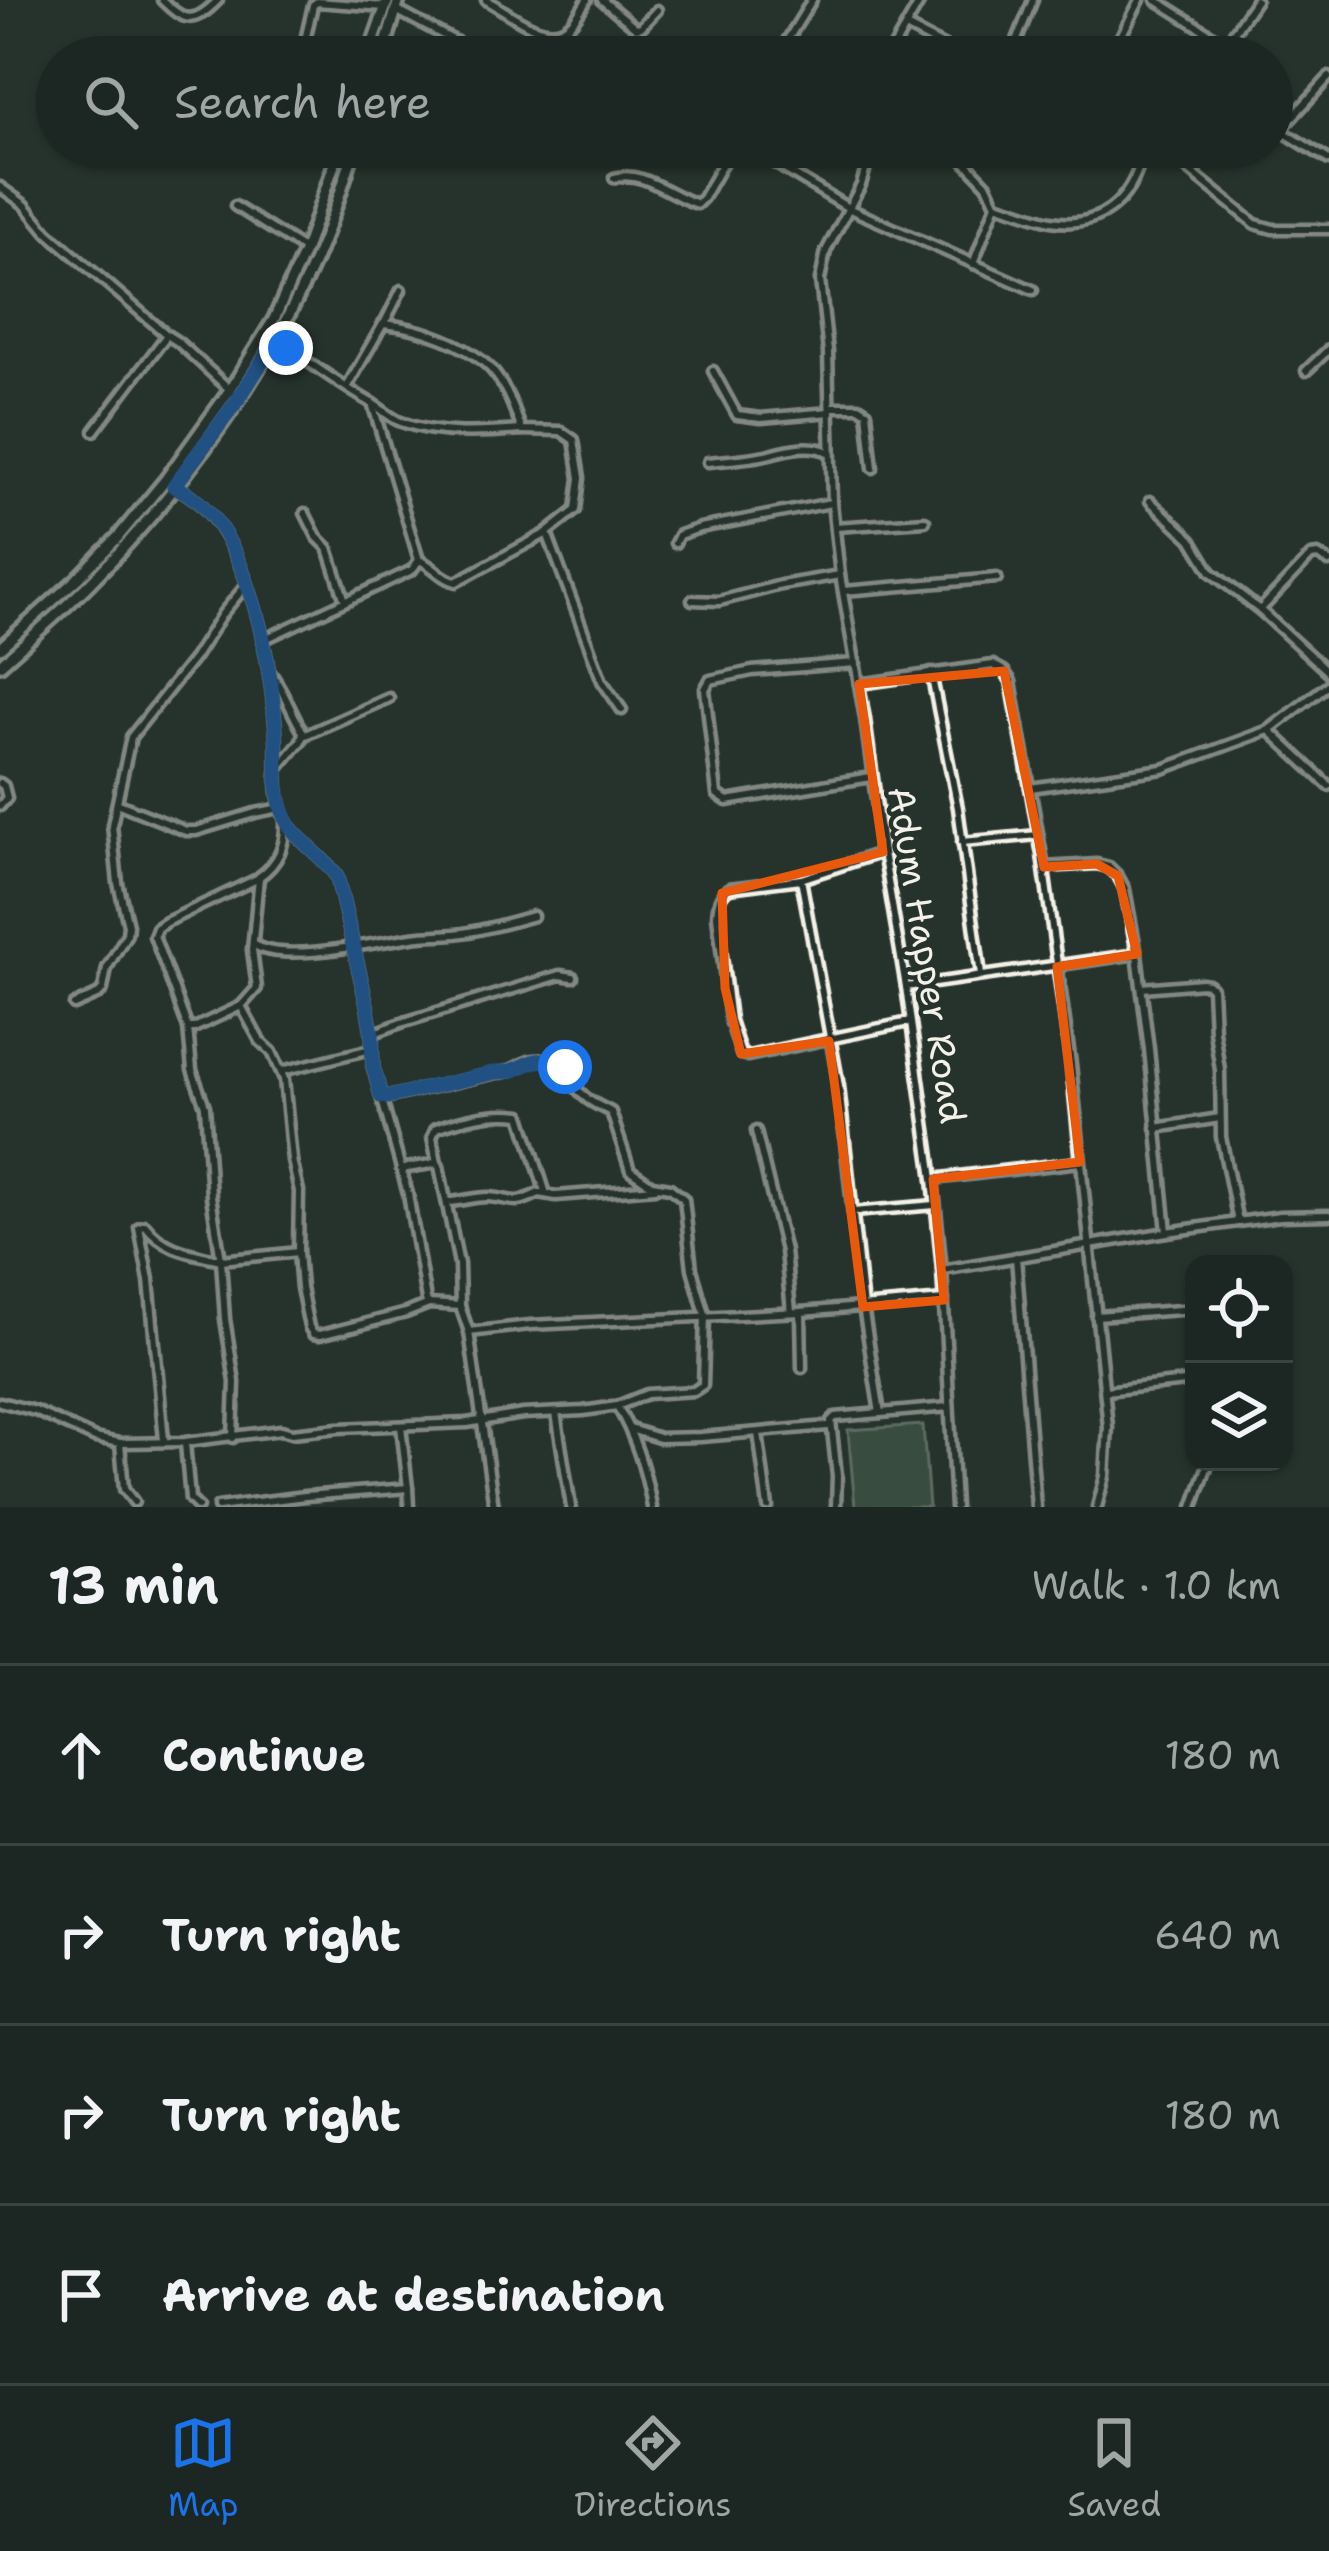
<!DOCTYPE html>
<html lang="en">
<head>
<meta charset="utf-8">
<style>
	body { margin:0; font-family:"Shantell Sans",sans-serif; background:#29322f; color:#f1f3f6 }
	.controls { position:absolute; right:36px; bottom:36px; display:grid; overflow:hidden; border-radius:24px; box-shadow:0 3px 9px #0004 }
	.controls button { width:108px; height:108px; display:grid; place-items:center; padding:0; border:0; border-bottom:3px solid #3a4340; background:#1c2622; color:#f1f3f6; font:60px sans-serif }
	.stop { position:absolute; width:36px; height:36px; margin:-27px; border:9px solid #1a73e8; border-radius:50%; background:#fff }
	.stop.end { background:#1a73e8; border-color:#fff; box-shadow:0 3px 12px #0008 }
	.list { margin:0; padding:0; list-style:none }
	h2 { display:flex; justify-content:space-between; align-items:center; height:156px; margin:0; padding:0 48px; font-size:51px }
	h2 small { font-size:39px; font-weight:400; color:#a0a5a5 }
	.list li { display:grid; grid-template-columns:78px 1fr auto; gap:36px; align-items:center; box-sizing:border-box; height:180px; padding:0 48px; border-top:3px solid #3a4340 }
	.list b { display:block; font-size:45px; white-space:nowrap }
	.list em { font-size:39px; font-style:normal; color:#a0a5a5 }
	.icon { flex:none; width:66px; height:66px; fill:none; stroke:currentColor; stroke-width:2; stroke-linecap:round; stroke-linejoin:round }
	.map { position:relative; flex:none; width:1329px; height:1507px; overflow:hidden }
	.search { position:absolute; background:#1c2622; box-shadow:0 3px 9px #0004; left:36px; right:36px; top:36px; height:132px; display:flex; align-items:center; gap:30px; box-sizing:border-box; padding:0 42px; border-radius:66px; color:#a0a5a5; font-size:45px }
	.sheet { height:876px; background:#1c2622 }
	nav { display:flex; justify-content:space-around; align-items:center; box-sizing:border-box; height:168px; border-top:3px solid #3a4340; background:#1c2622; font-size:33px; color:#a0a5a5 }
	nav a { display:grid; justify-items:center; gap:6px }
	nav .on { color:#1a73e8 }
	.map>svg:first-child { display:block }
</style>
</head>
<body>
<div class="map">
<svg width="1329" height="1507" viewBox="0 0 1329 1507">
	<rect width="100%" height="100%" fill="#26332d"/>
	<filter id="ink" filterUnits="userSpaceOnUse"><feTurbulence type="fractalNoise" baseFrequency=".00833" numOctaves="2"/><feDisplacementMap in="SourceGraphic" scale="24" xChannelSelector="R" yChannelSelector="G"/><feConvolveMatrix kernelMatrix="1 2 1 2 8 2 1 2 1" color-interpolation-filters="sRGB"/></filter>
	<g filter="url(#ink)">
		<polygon fill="#506d55" stroke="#a2af9e" stroke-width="3" points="923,1425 929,1507 855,1507 848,1430"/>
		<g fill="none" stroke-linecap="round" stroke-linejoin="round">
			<g stroke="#f4f1e8" stroke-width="15">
				<g id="street">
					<path d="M162 0C184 22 194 25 218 0"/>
					<path d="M486 0C508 11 546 46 569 25 576 19 582 8 587 0"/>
					<polyline points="602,0 636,28 641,27 657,10"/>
					<polyline points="1156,0 1226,44"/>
					<polyline points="396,10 485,57"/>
					<polyline points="906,27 964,57"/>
					<polyline points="304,45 313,5 317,2 385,7"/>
					<polyline points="738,48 755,57"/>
					<polyline points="777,57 812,0"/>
					<polyline points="888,57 921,0"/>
					<polyline points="1010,57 1033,0"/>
					<polyline points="1110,57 1140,0"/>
					<polyline points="1217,57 1256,0"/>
					<polyline points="1272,125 1329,160"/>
					<polyline points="1280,131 1329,77"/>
					<polyline points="748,147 850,209 1033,290"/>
					<polyline points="872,147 861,185 826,251 820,280 828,352 832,503 840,575 865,719 883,852 906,987 933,1179 942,1270 955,1507"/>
					<polyline points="951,147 987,185 996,204"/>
					<polyline points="1127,147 1142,156 1151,147"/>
					<polyline points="1161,147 1255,224 1273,229 1329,229"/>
					<path d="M614 178C642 169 670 196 697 204L703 198 732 147"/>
					<polyline points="0,187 25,205 48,233 167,335 178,342 239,398"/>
					<polyline points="235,206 305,250"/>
					<path d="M973 264 996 204C1014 209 1033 217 1051 221 1100 229 1131 201 1142 156"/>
					<polyline points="384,324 401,290"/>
					<path d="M275 341C308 360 338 384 370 402 381 408 390 418 401 422 439 436 483 433 522 430"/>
					<polyline points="713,371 737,415 761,418 830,412"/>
					<polyline points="1306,371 1329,349"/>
					<path d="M347 387 383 324C418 327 466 343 491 369 506 385 514 409 522 430L561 431 574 440 580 478 576 510 547 533 602 681 622 710"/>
					<path d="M372 403 419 560C433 565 441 579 456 582L547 533"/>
					<polyline points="830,407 859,407 867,412 873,468"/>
					<polyline points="94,431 167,335"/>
					<path d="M708 462C728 460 750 459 770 454 789 449 811 443 830 453"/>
					<path d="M174 486C249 521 270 657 276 732 278 757 274 790 283 814 294 841 322 853 337 877L367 1005 372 1034 373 1067 408 1194 426 1300 429 1304 460 1306 469 1332 494 1507"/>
					<polyline points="1150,501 1191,539 1211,572 1260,610 1329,673"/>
					<polyline points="305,513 317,537 328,548 345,601"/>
					<polyline points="835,527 925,521"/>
					<polyline points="675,543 679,535 700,528 831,503"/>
					<polyline points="844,591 997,578"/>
					<polyline points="692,600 719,601 781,585 840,575"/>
					<polyline points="1260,610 1311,556 1318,555 1329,562"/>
					<polyline points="265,639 412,570 419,560"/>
					<polyline points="856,663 752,671 710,680 705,689 717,794 727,801 871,777"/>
					<path d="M269 671C284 689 291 713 303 732L301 741 280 766"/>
					<polyline points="931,673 958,808 981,975"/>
					<polyline points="859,684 993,665 1004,671 1011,681 1042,855 1071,1064 1108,1427 1105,1476 1097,1507"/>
					<polyline points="1270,731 1329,786"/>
					<polyline points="303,736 389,698"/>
					<polyline points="0,783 4,786 7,798 0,806"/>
					<polyline points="1030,788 1163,769 1269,730 1329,684"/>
					<polyline points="119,804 186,831 196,831 255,813 280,808"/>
					<path d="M285 820C286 845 279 863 259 877L252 950 257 988 241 1006 260 1041 272 1052 284 1079 292 1160 299 1191 298 1252 301 1288 309 1327 313 1334 320 1335 406 1313 429 1304"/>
					<polyline points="962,842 1038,835"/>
					<path d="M883 852 801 879 729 888C719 896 718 903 717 916L730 1020 741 1054 748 1056 909 1022"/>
					<polyline points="1044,867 1097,864 1109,867 1118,876 1125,889 1137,954 1149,1049 1167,1232"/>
					<polyline points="801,879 839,1086 863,1307 880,1413"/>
					<path d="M255 945C282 964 378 942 412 937 431 934 450 936 469 932 491 928 512 922 533 916"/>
					<polyline points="906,987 1137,954"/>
					<polyline points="1142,988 1202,983 1208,984 1212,988 1214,1031 1220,1070 1221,1137 1238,1222"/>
					<polyline points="74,1005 99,994 103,989 107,968 127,934 128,925 118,883 112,825 131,737 194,658 223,613 247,584"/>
					<polyline points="241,1006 194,1028 188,1028 154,936 157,928 166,922 259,878"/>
					<polyline points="372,1034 401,1023 560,975 573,977"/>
					<polyline points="282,1071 371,1049"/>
					<polyline points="1156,1128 1220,1118"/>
					<polyline points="756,1131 785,1251 791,1311"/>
					<path d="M437 1163 432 1137 436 1128C461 1119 493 1111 521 1115L546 1194"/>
					<polyline points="401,1169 437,1163 439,1166 459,1264 460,1306"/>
					<polyline points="933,1179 1080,1162"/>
					<path d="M448 1202C461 1202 477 1196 489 1197 516 1199 511 1207 539 1193L556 1196 655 1188"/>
					<polyline points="853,1212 935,1205"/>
					<polyline points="1016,1257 1036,1507"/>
					<polyline points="942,1270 1167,1232 1280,1216 1329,1215"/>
					<polyline points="801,1312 802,1368"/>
					<polyline points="1096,1316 1194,1309"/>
					<polyline points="469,1332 530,1325 801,1312 944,1300"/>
					<polyline points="1105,1391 1194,1381"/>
					<path d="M0 1402 35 1411 95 1438 120 1443 185 1442 281 1430 292 1433 338 1428 467 1423 523 1414 583 1411 617 1406 647 1394 694 1391 703 1385 705 1314 692 1269 684 1199 670 1188 652 1185 630 1170 611 1112C602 1107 593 1104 585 1097 565 1080 569 1055 534 1060 519 1062 513 1073 497 1073L389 1097 381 1096"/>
					<path d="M617 1406C635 1436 646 1472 652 1507"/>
					<polyline points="556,1413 571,1507"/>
					<polyline points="630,1429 659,1438 701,1437 828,1426"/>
					<polyline points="758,1433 768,1507"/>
					<polyline points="233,1438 235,1382 225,1319 221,1260 298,1252"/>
					<path d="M164 1440 149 1280 139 1227 145 1225C165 1251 191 1253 221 1260L211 1196 205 1106 192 1070 188 1028"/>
					<polyline points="120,1443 124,1489 134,1502"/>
					<polyline points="185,1443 190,1499 198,1507"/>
					<polyline points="408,1488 409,1507"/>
					<polyline points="218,1507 305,1496 408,1488 401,1426"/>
					<polyline points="836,1507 837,1476 831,1421 835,1417 949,1407"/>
					<polyline points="1193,1507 1209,1462"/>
				</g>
			</g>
			<g stroke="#f4f1e8" stroke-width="18">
				<g id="secondary">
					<polyline points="368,57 388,0"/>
					<polyline points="382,57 399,0"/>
					<polyline points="0,648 77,579 118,537 166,479 230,390 274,319 305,250 340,147"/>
					<path d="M0 665C30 638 61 612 89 584 179 493 264 378 315 260 331 224 343 185 355 147"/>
				</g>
			</g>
			<use href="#street" stroke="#26332d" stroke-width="6"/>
			<use href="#secondary" stroke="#26332d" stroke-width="9"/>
		</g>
	</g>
	<g fill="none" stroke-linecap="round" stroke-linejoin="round" filter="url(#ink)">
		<path stroke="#1a73e8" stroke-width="15" d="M286 348 275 341 239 398 174 486C249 520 270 658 276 732 278 758 274 790 284 814 294 841 322 853 337 877L367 1005 372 1034 373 1066 381 1096 388 1097 497 1072C526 1074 529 1049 565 1067"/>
	</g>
	<path d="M0 0H1329V1507H0ZM1004 671 1044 867 1097 864 1118 876 1137 954 1057 967 1080 1162 933 1179 944 1300 863 1307 829 1041 741 1054 725 988 722 893 883 852 859 684Z" fill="#26332d" fill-opacity=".55" fill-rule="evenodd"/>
	<path fill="none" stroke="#e8590c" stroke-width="9" stroke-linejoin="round" d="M1004 671 1044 867 1097 864 1118 876 1137 954 1057 967 1080 1162 933 1179 944 1300 863 1307 829 1041 741 1054 725 988 722 893 883 852 859 684Z"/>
	<g text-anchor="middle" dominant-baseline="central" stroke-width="9" stroke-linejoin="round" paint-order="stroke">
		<g font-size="36" fill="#f4f1e8" stroke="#26332d">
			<text transform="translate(927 955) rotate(81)">Adum Happer Road</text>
		</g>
	</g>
</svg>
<div class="controls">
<button><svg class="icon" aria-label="locate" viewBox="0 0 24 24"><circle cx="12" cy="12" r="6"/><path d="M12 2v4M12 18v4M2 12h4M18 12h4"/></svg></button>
<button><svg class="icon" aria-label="layers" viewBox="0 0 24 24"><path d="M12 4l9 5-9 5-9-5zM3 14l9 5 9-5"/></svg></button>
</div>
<div class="stop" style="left:565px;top:1067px"></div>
<div class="stop end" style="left:286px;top:348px"></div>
<div class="search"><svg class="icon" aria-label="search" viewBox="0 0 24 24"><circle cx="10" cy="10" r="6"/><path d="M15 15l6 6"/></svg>Search here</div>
</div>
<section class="sheet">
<h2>13 min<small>Walk · 1.0 km</small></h2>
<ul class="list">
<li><svg class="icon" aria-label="ahead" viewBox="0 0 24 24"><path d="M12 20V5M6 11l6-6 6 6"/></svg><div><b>Continue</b></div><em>180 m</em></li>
<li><svg class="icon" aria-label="right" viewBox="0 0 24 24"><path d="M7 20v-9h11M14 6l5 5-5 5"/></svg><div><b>Turn right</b></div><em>640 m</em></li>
<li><svg class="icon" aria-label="right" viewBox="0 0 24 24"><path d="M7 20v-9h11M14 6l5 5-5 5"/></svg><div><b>Turn right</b></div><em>180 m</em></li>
<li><svg class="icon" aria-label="arrive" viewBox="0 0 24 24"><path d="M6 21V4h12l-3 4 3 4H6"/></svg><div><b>Arrive at destination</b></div></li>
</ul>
</section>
<nav>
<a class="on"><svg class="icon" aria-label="map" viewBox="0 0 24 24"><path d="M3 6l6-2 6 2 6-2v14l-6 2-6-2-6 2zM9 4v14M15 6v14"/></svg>Map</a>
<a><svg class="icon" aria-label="directions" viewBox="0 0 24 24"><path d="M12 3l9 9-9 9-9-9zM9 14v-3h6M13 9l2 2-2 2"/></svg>Directions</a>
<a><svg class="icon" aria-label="saved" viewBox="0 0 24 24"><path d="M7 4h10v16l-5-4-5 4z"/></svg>Saved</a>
</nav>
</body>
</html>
